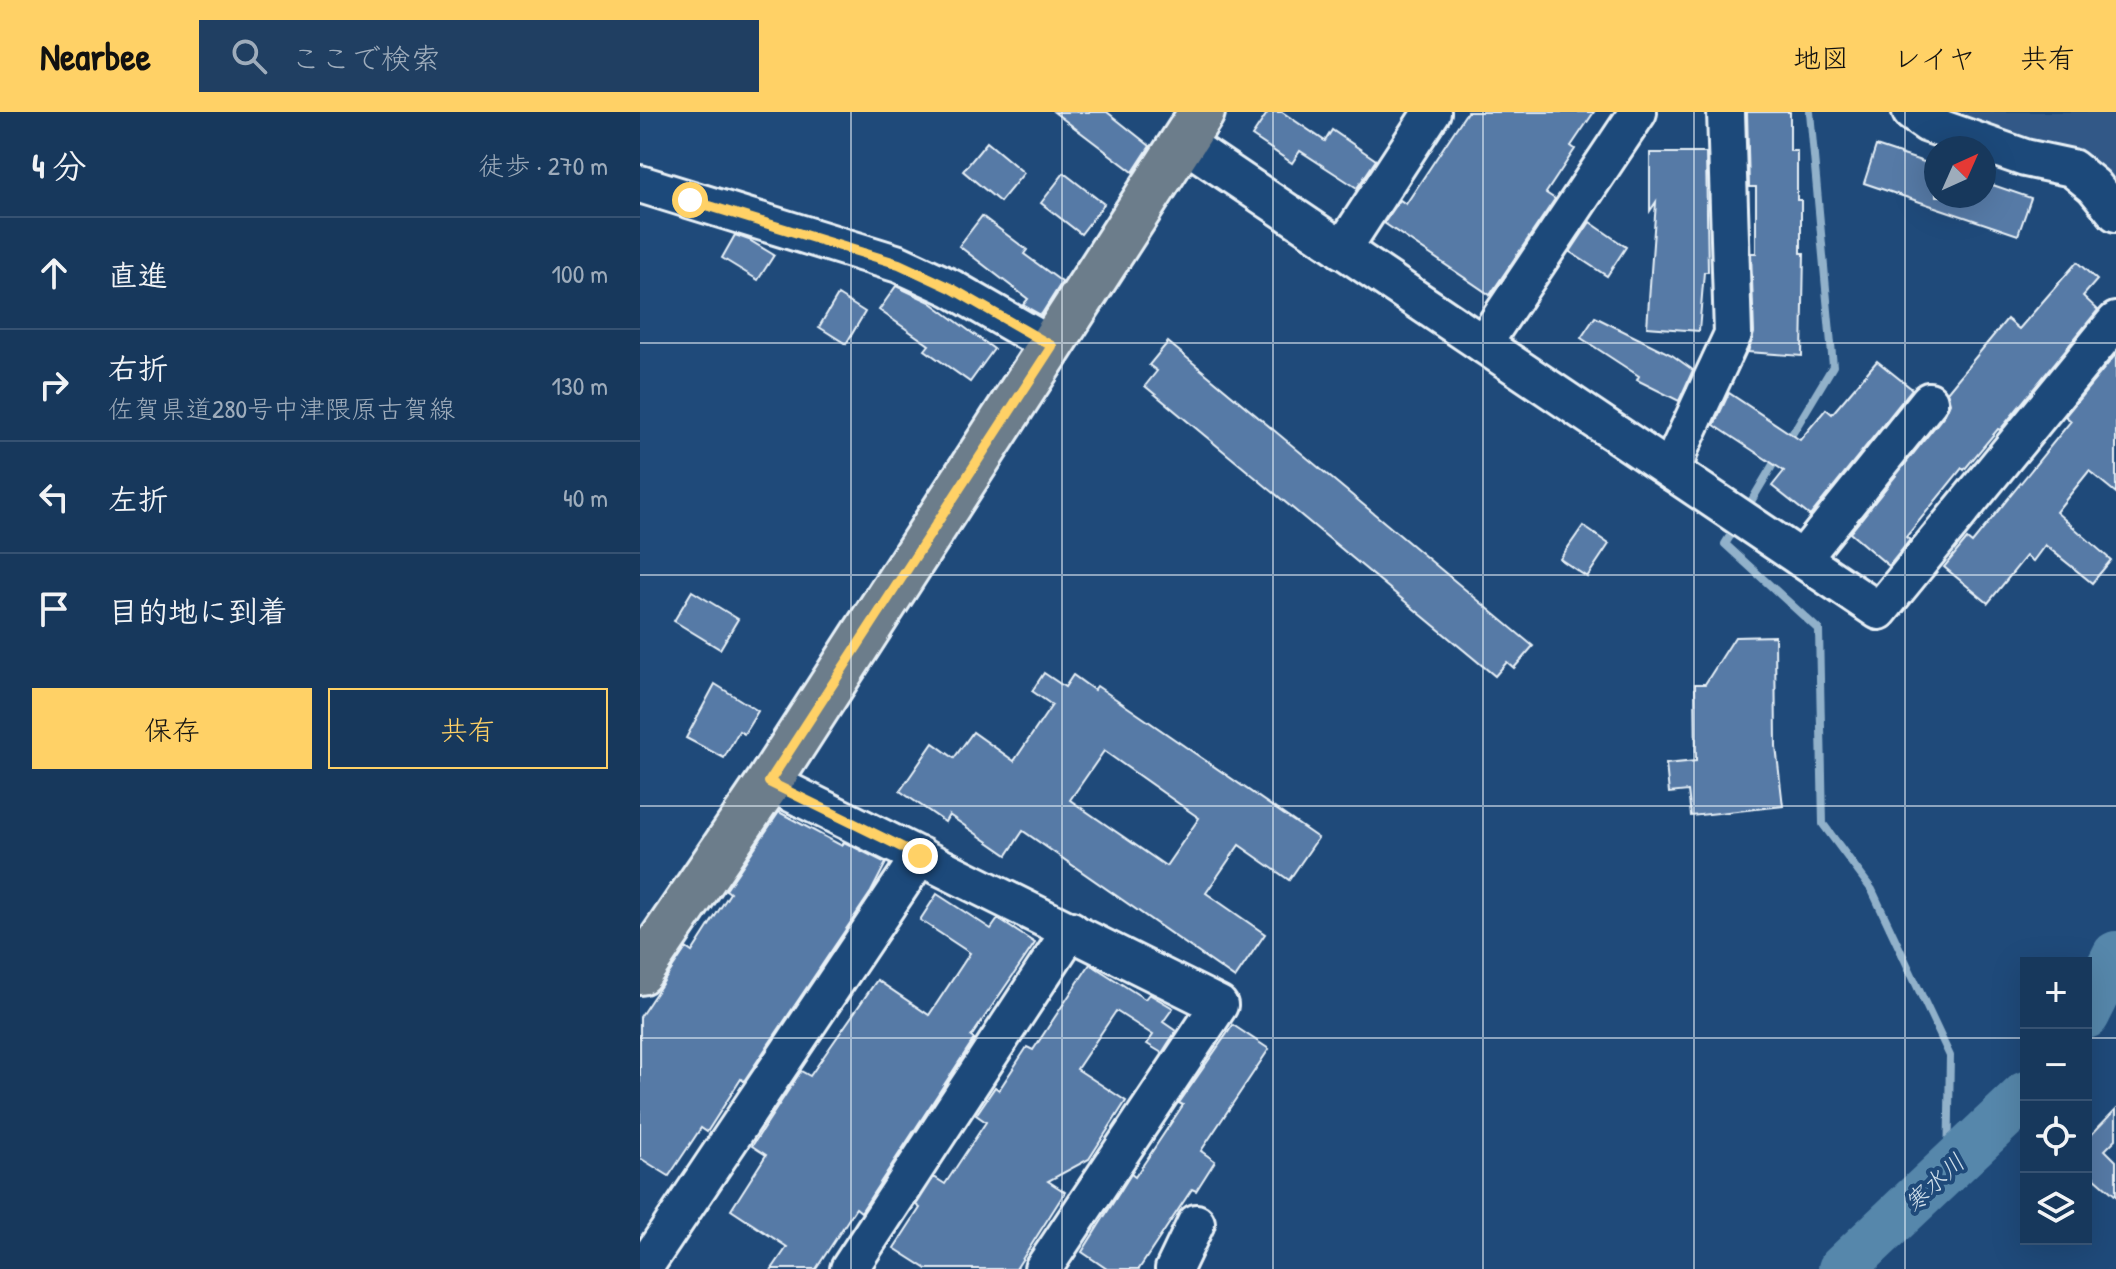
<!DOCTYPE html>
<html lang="ja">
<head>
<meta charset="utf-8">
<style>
	body { margin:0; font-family:"Patrick Hand","Klee One",sans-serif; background:#203f62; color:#f1f3f6 }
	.controls { position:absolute; right:24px; bottom:24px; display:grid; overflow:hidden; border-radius:0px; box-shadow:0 8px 32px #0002 }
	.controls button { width:72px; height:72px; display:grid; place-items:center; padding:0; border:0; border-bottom:2px solid #365272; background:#17385c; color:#f1f3f6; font:40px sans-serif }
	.compass { position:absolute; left:1284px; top:24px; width:72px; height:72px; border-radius:50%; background:#17385c; box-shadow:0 8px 32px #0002; rotate:45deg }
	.stop { position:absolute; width:24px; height:24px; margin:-18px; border:6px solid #ffd166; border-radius:50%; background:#fff }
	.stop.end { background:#ffd166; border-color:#fff; box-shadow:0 2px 8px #0008 }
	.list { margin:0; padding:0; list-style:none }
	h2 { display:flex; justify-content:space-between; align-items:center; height:104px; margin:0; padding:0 32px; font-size:34px }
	h2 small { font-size:26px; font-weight:400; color:#9eacbb }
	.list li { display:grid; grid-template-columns:52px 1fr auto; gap:24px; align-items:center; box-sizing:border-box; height:112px; padding:0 32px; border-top:2px solid #365272 }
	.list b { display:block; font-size:30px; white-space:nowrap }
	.list p { margin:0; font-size:26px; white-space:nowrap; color:#9eacbb }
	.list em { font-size:26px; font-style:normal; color:#9eacbb }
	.actions { display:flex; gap:16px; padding:24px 32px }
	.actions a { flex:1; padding:18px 0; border:2px solid #ffd166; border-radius:0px; text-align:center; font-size:28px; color:#ffd166 }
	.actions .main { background:#ffd166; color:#111 }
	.icon { flex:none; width:44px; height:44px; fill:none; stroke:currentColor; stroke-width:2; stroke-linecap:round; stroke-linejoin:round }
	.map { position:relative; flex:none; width:1476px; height:1157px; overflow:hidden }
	header { display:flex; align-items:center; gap:48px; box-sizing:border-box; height:112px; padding:0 40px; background:#ffd166; color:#111 }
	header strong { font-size:38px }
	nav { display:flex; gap:44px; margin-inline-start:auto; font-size:28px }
	.search { width:560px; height:72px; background:#203f62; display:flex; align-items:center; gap:20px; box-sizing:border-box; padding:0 28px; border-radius:0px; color:#9eacbb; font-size:30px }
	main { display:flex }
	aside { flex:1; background:#17385c }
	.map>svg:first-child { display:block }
</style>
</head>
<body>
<header>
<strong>Nearbee</strong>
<div class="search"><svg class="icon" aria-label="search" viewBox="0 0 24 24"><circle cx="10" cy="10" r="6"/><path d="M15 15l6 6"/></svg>ここで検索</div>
<nav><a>地図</a><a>レイヤ</a><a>共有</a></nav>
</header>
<main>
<aside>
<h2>4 分<small>徒歩 · 270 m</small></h2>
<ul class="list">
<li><svg class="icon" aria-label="ahead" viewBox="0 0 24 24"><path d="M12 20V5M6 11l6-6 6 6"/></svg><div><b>直進</b></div><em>100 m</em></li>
<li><svg class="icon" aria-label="right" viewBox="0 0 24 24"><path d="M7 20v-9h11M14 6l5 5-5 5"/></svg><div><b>右折</b><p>佐賀県道280号中津隈原古賀線</p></div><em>130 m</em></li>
<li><svg class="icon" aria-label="left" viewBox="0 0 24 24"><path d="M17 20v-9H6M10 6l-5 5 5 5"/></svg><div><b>左折</b></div><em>40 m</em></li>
<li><svg class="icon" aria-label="arrive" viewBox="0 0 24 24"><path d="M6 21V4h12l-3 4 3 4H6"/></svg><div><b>目的地に到着</b></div></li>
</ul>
<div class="actions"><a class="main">保存</a><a>共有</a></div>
</aside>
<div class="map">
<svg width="1476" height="1157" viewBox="0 0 1476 1157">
	<rect width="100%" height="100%" fill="#1f4a7a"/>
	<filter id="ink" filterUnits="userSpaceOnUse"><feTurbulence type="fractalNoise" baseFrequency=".0125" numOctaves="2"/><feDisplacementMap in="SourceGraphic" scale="16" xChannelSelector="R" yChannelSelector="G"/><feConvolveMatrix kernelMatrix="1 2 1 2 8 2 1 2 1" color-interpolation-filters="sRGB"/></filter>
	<g filter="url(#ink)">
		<polygon fill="#305887" points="1307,0 1476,0 1476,65 1467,61"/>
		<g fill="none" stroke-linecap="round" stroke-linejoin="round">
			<g stroke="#91b1ca" stroke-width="8">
				<polyline points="1148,329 1193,254 1170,0"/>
				<polyline points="1106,398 1138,344"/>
				<polyline points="1097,413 1085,432 1179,518 1183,712 1232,778 1310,944 1308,1057"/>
			</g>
			<g stroke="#5787ab" stroke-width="48">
				<polyline points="1446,903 1476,843"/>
				<polyline points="1202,1157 1386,983"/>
			</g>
		</g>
		<g fill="#577aa6" stroke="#e8f1f8" stroke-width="2" fill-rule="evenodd">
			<polygon points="414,0 467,0 510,34 493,60"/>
			<polygon points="628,0 642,0 685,29 692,18 736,48 717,76 660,39 652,51 612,24"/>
			<polygon points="827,0 954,0 931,34 935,37 906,81 915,87 850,183 744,111 760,88 766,92"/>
			<polygon points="1107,0 1150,0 1150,39 1157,39 1157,88 1161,88 1161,141 1164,141 1162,244 1108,240 1114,221 1111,141 1116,141 1116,75 1109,75"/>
			<polygon points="347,30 384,61 360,90 323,59"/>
			<polygon points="1236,34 1296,54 1296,84 1344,84 1344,70 1391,86 1378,123 1224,71"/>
			<polygon points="1010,41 1066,41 1068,160 1064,160 1059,219 1007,215 1016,90 1010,99"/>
			<polygon points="424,61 464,92 441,122 401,91"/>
			<polygon points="342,104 387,138 384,142 422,170 401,203 383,193 388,187 319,134"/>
			<polygon points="950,110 986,135 967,164 930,140"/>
			<polygon points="95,123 109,128 134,143 118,168 82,146"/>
			<polygon points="1437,150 1457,168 1443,184 1458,198 1360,318 1358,317 1324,358 1322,356 1266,425 1270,428 1249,454 1210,421 1305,302 1310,291 1307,280 1367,207 1379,217"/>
			<polygon points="256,174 290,190 354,237 330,270 285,238 289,233 239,198"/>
			<polygon points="198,183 225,200 206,232 179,215"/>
			<polygon points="955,205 1032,243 1053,258 1039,289 997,268 999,264 941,226"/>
			<polygon points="528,230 893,534 874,556 867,550 855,564 505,274 517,259 509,253"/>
			<polygon points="1476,242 1476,381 1449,359 1416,400 1471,448 1452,471 1405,433 1393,449 1386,444 1348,491 1304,455 1327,427 1332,431 1431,309 1425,304"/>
			<polygon points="1237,249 1272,277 1170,404 1132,374 1144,359 1074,313 1089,281 1160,328 1186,297 1192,302"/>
			<polygon points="943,414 969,432 947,465 920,447"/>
			<polygon points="52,479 98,507 80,537 34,509"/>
			<polygon points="1135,524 1136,634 1143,694 1051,704 1048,679 1029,681 1026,652 1056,649 1055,572 1065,572 1095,525"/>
			<path d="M404 561 425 575 433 563 454 578 457 574 678 726 649 768 599 733 566 781 625 822 595 866 383 719 367 743 309 703 305 710 260 679 293 631 314 646 333 620 374 649 412 593 392 579ZM464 639 559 706 526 754 430 688Z"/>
			<polygon points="75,572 118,599 104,622 99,619 84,646 46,626"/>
			<polygon points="139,700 202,734 204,730 246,751 231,780 104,969 101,967 67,1020 61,1016 29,1064 0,1046 0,905 46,836 52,840 90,781 86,778"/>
			<polygon points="297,782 351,817 358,807 395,831 331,925 334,927 221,1100 216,1096 176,1157 132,1157 147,1135 91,1098 126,1043 112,1034 161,959 170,964 237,868 289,903 330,841 280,808"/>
			<polygon points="450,852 505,887 509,882 533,896 523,910 536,919 522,941 507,932 513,923 476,899 437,957 486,989 449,1047 408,1069 425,1080 376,1157 287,1157 254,1136 280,1096 276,1093 294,1065 305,1072 346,1010 336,1003 355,975 359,978 387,935 393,938"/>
			<polygon points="593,913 629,937 561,1039 575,1049 556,1079 552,1077 499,1157 467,1157 442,1140 491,1062 495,1065 543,993 539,991"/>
			<polygon points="1476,997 1476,1027 1465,1038 1476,1049 1476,1084 1446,1058 1446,1020 1450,1024"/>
		</g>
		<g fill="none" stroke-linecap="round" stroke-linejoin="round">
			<g stroke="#e8f1f8" stroke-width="42">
				<g id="minor">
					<polyline points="1271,0 1288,12 1385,46 1432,56 1454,74 1476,101"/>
					<polyline points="543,30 1239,499 1476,209"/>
					<polyline points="0,72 259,152 311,176 412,234"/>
					<polyline points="702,138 792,0"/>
					<polyline points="843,232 998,0"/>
					<polyline points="1033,360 1040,336 1093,222 1086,0"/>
					<polyline points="1162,447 1289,289"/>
					<polyline points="129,670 579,893 403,1157"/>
					<polyline points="3,1157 280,744"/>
					<polyline points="209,1157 431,818"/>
					<polyline points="534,1157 556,1111"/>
				</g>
			</g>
			<g stroke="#e8f1f8" stroke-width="50">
				<polyline id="major" points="0,860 129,670 562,0"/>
			</g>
			<use href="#minor" stroke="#1f4a7a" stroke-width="36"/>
			<use href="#major" stroke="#6c7d8b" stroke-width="44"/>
		</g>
	</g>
	<g fill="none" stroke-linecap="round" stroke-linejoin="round" filter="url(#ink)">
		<polyline stroke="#ffd166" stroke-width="10" points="50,88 259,152 311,176 412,234 129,670 280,744"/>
	</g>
	<path fill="none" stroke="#e8f1f8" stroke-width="2" stroke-opacity="0.55" d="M211 0V1157M422 0V1157M633 0V1157M843 0V1157M1054 0V1157M1265 0V1157M0 231H1476M0 463H1476M0 694H1476M0 926H1386M1446 926H1476"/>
	<g text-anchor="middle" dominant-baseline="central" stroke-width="8" stroke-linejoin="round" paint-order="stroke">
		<g font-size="24" font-style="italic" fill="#d2e1ec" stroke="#1f4a7a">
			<text transform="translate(1294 1070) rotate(-43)">寒水川</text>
		</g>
	</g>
</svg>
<div class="controls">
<button>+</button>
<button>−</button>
<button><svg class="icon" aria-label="locate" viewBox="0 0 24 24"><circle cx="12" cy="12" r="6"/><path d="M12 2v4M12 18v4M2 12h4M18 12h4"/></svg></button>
<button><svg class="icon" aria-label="layers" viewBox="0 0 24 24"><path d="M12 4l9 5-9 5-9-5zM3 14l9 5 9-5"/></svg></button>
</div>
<svg class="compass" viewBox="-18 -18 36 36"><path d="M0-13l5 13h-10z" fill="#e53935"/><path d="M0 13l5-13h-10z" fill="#9eacbb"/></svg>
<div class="stop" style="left:50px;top:88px"></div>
<div class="stop end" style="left:280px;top:744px"></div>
</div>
</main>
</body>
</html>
